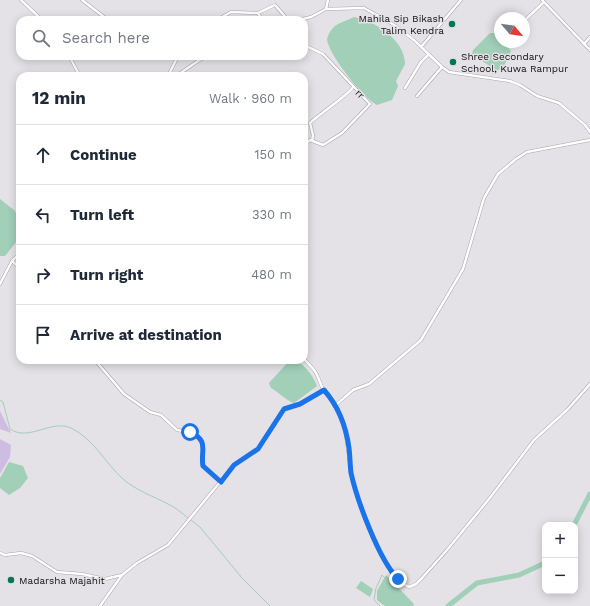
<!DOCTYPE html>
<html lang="en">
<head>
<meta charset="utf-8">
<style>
	body { margin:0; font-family:"Work Sans",sans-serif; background:#f6f6f7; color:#1f2937 }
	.controls { position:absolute; right:12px; bottom:12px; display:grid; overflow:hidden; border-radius:8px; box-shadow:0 2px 10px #0003 }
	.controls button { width:36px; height:36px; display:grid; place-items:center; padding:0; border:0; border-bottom:1px solid #e0e1e3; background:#fff; color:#1f2937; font:20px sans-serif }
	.compass { position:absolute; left:494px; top:12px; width:36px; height:36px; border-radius:50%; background:#fff; box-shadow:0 2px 10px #0003; rotate:119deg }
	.stop { position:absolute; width:12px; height:12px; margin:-9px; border:3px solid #1a73e8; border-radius:50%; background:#fff }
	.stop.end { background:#1a73e8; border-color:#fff; box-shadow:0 1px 4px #0008 }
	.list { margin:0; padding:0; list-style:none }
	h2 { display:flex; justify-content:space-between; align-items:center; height:52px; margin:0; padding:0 16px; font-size:17px }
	h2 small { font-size:13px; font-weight:400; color:#747a83 }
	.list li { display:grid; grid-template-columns:26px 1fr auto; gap:12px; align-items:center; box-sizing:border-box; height:60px; padding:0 16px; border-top:1px solid #e0e1e3 }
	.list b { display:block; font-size:15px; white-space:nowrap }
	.list em { font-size:13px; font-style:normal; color:#747a83 }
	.icon { flex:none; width:22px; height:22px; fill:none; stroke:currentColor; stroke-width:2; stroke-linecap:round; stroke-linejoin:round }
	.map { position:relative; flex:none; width:590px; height:606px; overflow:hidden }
	.search { position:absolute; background:#fff; box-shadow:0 2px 10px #0003; left:16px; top:16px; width:292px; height:44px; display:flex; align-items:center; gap:10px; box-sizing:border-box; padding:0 14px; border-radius:12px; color:#747a83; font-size:15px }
	.panel { position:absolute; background:#fff; box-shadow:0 2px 10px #0003; left:16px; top:72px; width:292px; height:292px; border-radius:12px }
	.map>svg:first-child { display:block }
</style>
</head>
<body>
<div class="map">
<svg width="590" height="606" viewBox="0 0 590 606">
	<rect width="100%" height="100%" fill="#e4e2e6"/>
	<g fill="#cfbce3">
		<polygon points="0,411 11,433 0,429"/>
		<polygon points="0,439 11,445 10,457 0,474"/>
	</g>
	<g fill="#a1cfb8">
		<path d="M354 17C375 21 405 40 405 64L396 81 398 86 392 100 377 105C363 98 328 54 327 39 332 23 342 23 354 17Z"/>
		<polygon points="490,33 495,33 500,38 500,42 504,42 511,51 505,64 497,71 472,54 473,50"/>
		<polygon points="0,199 14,210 20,219 20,237 5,256 0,256"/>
		<path d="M290 360C302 360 313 375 317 386L294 403C285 400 280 393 271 388L269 383Z"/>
		<polygon points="9,462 23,466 28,478 20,488 9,495 0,488 0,478"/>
		<polygon points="386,575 414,604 413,606 385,606 377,600 377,591"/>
		<polygon points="361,581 373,589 370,597 356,588"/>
	</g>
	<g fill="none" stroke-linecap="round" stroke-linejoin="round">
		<g stroke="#a1cfb8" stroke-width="1">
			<path d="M0 400 3 402 10 429C29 442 51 419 71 428 94 439 105 463 123 479 137 491 153 496 168 504 175 507 182 513 188 518"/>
			<polyline points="191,520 200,527 242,578 270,606"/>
			<polyline points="380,606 374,600 376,588 382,575 385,578"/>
		</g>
		<g stroke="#a1cfb8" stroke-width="5">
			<polyline points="574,525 590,494"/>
			<polyline points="448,606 477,583 519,575 545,563"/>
		</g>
		<g stroke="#a7a5a9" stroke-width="3.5">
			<g id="minor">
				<polyline points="21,0 42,20"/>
				<polyline points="82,0 108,20"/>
				<polyline points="542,0 590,50"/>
				<polyline points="326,9 328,0"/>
				<polyline points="258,13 262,20"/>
				<polyline points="125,20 131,20"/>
				<polyline points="217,20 231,12 258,13 275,5 288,20"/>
				<polyline points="299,20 311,17 326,9 364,8 396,26 415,41 442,67 449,72 510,81 520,85 537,96 559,103 585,125 590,132"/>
				<polyline points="524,21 544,2"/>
				<polyline points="584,44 590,37"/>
				<polyline points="304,45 323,54 370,104 342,133 323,145 310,140 304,145"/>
				<polyline points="421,47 461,0"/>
				<polyline points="69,56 80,76"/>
				<polyline points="202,56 201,59 212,56"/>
				<polyline points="168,76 178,56"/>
				<polyline points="176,76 201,59"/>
				<polyline points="405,88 421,62 429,54"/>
				<polyline points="417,96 442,67"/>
				<path d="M312 141 313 135 310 123C318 115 351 93 353 87"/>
				<polyline points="12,261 20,268"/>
				<polyline points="0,284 12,261 20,253"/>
				<path d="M304 359C308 363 313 368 316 373 319 378 320 384 323 389 329 397 336 403 339 412 347 431 348 452 351 472 355 498 384 576 409 587L416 584 422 578 447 550 489 499 534 440 568 409 590 384"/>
				<path d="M95 360 124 394 150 412 161 415 177 430C202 433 206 440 202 464L221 482"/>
				<polyline points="336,405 353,390 369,384 421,340 463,269 484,198 498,174 516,159 527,152 590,140"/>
				<polyline points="0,553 5,555 21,553 32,556 57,572 82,574 105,579 122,575"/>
				<polyline points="100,606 122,575 137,563 168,545 234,465 258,449 284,409 300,404 324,390"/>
			</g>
		</g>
		<use href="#minor" stroke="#fff" stroke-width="2.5"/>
	</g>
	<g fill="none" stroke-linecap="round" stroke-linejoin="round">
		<path stroke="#1a73e8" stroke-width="5" d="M190 432C210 441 200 451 203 466L221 482 234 465 258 449 284 409 300 404 324 390C339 407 346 426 349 448 350 456 350 465 351 473 357 500 379 560 398 579"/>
	</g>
	<g fill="#007651" stroke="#e4e2e6" stroke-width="1.5">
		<circle cx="452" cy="24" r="4"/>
		<circle cx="453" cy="62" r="4"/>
		<circle cx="11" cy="580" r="4"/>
	</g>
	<g text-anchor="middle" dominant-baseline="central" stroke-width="3" stroke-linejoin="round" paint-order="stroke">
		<g font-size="10" fill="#121112" stroke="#e4e2e6" text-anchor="start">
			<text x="444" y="18" text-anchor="end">Mahila Sip Bikash<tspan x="444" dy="12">Talim Kendra</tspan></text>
			<text x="461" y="56">Shree Secondary<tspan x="461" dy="12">School, Kuwa Rampur</tspan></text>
			<text x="19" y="580">Madarsha Majahit</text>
		</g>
		<g font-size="10" fill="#121112" stroke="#e4e2e6">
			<text transform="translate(360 94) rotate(45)">rr</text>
		</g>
	</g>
</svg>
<div class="controls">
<button>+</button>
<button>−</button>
</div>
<svg class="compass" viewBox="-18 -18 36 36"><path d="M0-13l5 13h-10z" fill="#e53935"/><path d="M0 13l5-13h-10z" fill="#747a83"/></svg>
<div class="stop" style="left:190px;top:432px"></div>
<div class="stop end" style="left:398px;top:579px"></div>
<div class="search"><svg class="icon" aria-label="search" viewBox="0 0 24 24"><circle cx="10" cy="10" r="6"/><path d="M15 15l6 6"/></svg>Search here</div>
<section class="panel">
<h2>12 min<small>Walk · 960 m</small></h2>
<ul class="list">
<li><svg class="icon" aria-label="ahead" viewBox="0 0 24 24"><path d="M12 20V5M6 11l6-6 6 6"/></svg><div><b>Continue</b></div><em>150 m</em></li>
<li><svg class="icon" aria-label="left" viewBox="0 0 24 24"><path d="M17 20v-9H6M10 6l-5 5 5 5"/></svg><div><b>Turn left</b></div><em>330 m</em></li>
<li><svg class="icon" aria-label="right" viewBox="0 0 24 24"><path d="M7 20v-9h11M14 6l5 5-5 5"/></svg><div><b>Turn right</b></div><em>480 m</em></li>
<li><svg class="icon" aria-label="arrive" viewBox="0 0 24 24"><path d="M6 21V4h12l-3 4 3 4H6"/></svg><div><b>Arrive at destination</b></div></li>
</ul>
</section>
</div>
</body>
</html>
